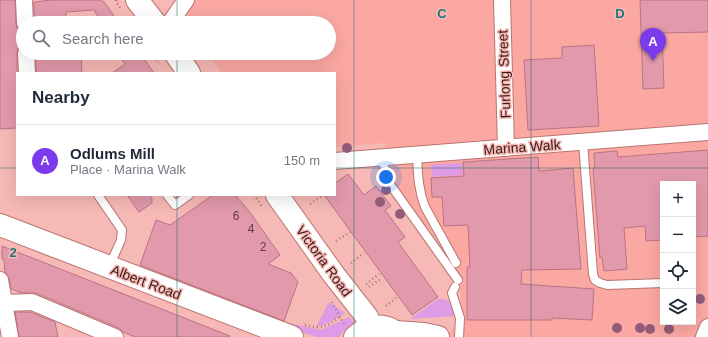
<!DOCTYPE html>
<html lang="en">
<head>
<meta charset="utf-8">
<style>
	body { margin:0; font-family:Arial,sans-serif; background:#f6f6f7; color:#1f2937 }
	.controls { position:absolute; right:12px; bottom:12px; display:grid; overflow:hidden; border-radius:0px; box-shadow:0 4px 16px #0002 }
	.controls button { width:36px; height:36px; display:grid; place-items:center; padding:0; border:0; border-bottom:1px solid #e0e1e3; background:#fff; color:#1f2937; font:20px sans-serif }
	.you { position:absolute; left:386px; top:177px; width:14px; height:14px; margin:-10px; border:3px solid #fff; border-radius:50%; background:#1a73e8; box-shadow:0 0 0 6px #1a73e833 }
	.badge { display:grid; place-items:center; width:26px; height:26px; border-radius:50%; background:#7c3aed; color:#fff; font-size:13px; font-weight:700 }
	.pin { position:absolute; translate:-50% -33px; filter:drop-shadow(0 1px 2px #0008) }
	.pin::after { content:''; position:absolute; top:21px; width:14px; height:12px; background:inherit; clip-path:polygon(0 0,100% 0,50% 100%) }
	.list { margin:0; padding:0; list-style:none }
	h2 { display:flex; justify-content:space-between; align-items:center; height:52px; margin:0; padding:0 16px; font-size:17px }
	h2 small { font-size:13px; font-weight:400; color:#747a83 }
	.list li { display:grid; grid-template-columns:26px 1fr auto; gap:12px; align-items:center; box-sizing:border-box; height:72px; padding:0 16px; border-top:1px solid #e0e1e3 }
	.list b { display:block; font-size:15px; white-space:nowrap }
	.list p { margin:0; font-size:13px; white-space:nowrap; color:#747a83 }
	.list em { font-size:13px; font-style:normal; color:#747a83 }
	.icon { flex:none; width:22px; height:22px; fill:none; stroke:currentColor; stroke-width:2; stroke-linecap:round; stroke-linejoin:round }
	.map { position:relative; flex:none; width:708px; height:337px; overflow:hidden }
	.search { position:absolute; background:#fff; box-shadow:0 4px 16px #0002; left:16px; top:16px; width:320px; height:44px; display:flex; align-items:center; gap:10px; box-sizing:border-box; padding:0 14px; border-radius:22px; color:#747a83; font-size:15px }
	.panel { position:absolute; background:#fff; box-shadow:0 4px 16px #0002; left:16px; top:72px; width:320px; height:124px; border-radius:0px }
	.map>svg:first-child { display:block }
</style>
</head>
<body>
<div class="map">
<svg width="708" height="337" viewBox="0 0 708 337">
	<rect width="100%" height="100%" fill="#f6b9b5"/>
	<path fill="#fba8a3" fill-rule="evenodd" d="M186 0H708V337H445L460 321 461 282 389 178 385 143 335 147V73H222L208 53H329V23H189ZM663 184H693V322H663Z"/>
	<g fill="#de9be6">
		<polygon points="462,163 463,175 432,177 431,165"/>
		<path d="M438 299C449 298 456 306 455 316L410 319Z"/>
		<path d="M329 302 345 313C336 318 327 325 316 327Z"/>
		<polygon points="349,317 355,324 343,331 339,337 317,337 288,329 289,323 321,330"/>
	</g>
	<g fill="#e199ab" stroke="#b97486">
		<polygon points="0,0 15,0 16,24 17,28 21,32 22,45 18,48 17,53 17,128 0,129"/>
		<polygon points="52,0 101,0 105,3 119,23 102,23 94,10 66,12 66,23 34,23 34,2"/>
		<polygon points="640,0 708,0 708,32 662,33 664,88 643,89"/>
		<polygon points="594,45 599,126 528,130 524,60 562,58 562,47"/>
		<polygon points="36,53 81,53 82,73 36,73"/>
		<polygon points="117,53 140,53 154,73 112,73 125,64"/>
		<polygon points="708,150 708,236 693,237 693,184 663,184 663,240 646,241 645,226 624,228 627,269 604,271 602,257 600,258 593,168 595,168 594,153 617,151 618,157"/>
		<polygon points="538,157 539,171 573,168 581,269 522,270 521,284 594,289 592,320 552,318 552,320 467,320 467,267 470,267 468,225 444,226 442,197 432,197 431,178 464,176 463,162"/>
		<polygon points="348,174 364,195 376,186 391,206 385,210 405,237 398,242 438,297 412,315 324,195 335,195 335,183"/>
		<polygon points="127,195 149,195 152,198 152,203 139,212"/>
		<polygon points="213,195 235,195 249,211 280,255 268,264 291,273 298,282 284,321 140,265 156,220 170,225"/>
		<polygon points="2,246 230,336 230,337 135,337 123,332 119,328 36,293 22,293 11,289 9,278 5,272 4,259 2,259"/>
		<polygon points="15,312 30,312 55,322 58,337 19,337"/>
	</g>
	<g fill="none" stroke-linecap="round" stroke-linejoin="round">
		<g stroke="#ba7470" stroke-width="10">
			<g id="lane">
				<polyline points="583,142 593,274 595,280 600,283 607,285 663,283"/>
				<path d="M417 155C418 174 418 189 425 207L456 263"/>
				<polyline points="382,157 387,180 458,280"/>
				<polyline points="98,195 122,230 121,240 109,267"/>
				<polyline points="167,195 175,205 189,195"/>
				<polyline points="455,287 452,293 460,318 459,337"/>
			</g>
		</g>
		<g stroke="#ba7470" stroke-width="18">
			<g id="street">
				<polyline points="24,0 25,23"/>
				<polyline points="502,0 506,148"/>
				<polyline points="170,23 186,0"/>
				<polyline points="26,53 27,73"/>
				<polyline points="335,161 708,132"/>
				<polyline points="0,280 10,337"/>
				<polyline points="4,303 32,302 115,337"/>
				<polyline points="704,337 708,327"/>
			</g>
		</g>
		<g stroke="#ba7470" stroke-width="24">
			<g id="secondary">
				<polyline points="137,0 155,23"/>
				<polyline points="175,53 189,73"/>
				<polyline points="277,195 334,275 367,317 370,327"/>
				<polyline points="0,225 292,337"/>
				<polyline points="396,332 424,334 438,337"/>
				<path d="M355 337C369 324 387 322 400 337"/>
			</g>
		</g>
		<g stroke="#a87875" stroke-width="2.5" stroke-dasharray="1 3" stroke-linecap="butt">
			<polyline points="116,0 116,2 122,10"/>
			<polyline points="152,53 159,63"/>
			<polyline points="254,195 263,208"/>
			<polyline points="310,204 323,195"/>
			<polyline points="336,241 350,232"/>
			<polyline points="351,263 364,253"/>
			<polyline points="366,284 379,274"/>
			<polyline points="369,287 382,278"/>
			<polyline points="332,302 344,324"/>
			<polyline points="386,306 396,298"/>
			<path d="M305 325C324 330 326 326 342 316"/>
		</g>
		<use href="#lane" stroke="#fff" stroke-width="8"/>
		<use href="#street" stroke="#fff" stroke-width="16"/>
		<use href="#secondary" stroke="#fff" stroke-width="22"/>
	</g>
	<g fill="#925c78">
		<circle cx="347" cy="148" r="5"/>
		<circle cx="386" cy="190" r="5"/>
		<circle cx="380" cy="202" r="5"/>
		<circle cx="400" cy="214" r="5"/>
		<circle cx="700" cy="299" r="5"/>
		<circle cx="617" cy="328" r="5"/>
		<circle cx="640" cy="328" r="5"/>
		<circle cx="650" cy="329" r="5"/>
		<circle cx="669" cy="329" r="5"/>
	</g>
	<path fill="none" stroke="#277177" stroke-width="1" stroke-opacity="0.55" d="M177 0V23M354 0V337M531 0V337M177 53V73M0 168H17M335 168H708M177 195V337"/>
	<g text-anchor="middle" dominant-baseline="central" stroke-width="3" stroke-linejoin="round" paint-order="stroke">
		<g font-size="12" fill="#623b3f">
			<text x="236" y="216">6</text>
			<text x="251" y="229">4</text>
			<text x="263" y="247">2</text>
		</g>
		<g font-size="14" fill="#381c1b" stroke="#f6b9b5">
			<text transform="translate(504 74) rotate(-92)">Furlong Street</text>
			<text transform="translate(522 147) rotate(-4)">Marina Walk</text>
			<text transform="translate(324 261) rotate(54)">Victoria Road</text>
			<text transform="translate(146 282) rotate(21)">Albert Road</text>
		</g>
	</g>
	<g font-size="13" text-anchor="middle" font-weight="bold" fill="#277177" stroke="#f6b9b5" stroke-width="3" stroke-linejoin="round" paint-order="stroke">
		<text x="442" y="18">C</text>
		<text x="620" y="18">D</text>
		<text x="13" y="257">2</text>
	</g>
</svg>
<div class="controls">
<button>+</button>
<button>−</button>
<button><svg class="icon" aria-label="locate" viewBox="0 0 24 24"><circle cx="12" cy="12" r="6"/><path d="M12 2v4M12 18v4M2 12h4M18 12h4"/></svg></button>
<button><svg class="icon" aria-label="layers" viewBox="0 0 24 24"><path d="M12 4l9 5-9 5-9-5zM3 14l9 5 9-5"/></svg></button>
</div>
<div class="you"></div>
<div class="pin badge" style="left:653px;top:61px">A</div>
<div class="search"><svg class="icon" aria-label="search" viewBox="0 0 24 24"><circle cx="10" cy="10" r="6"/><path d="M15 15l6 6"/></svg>Search here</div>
<section class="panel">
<h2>Nearby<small></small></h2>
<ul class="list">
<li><span class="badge">A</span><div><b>Odlums Mill</b><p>Place · Marina Walk</p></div><em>150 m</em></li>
</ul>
</section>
</div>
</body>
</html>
